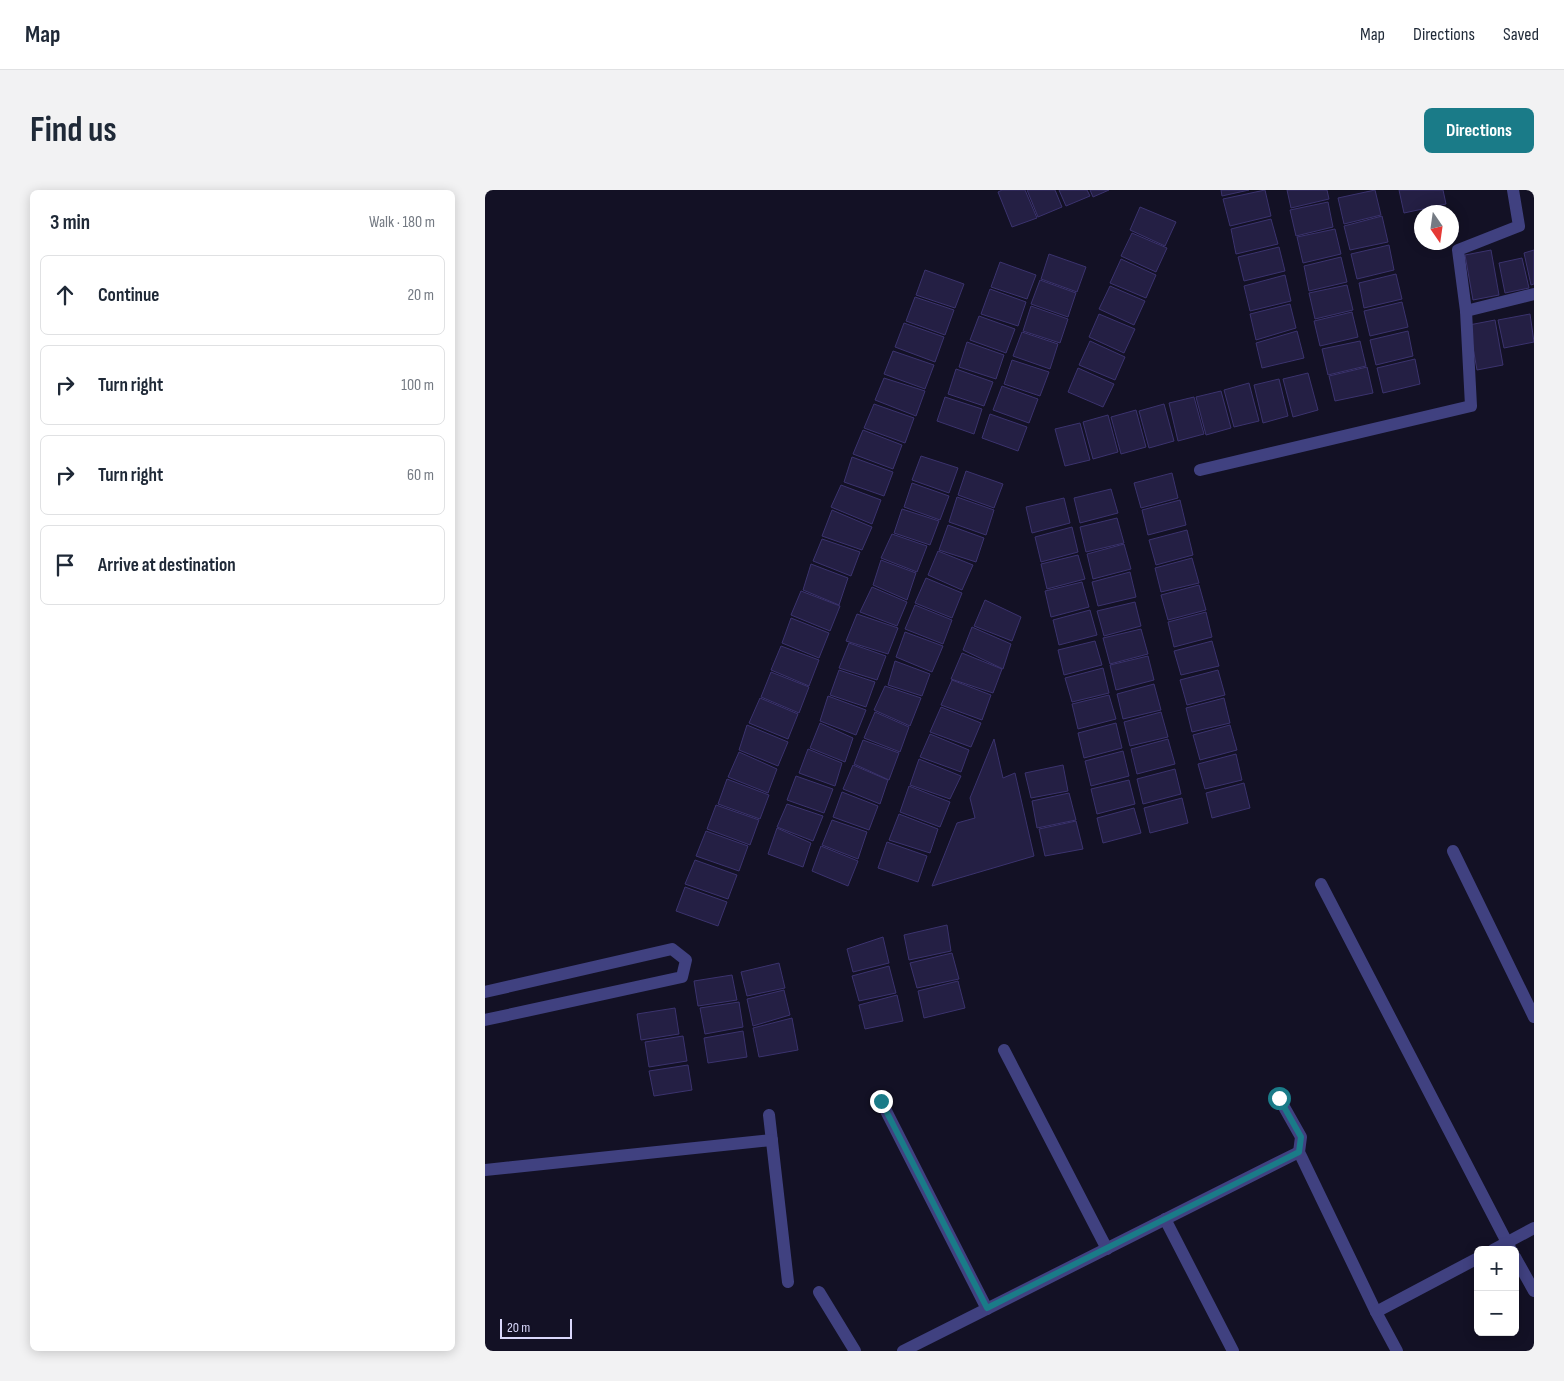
<!DOCTYPE html>
<html lang="en">
<head>
<meta charset="utf-8">
<style>
	body { margin:0; font-family:"Sofia Sans Condensed",sans-serif; background:#f2f2f3; color:#1f2937 }
	.controls { position:absolute; right:15px; bottom:15px; display:grid; overflow:hidden; border-radius:8px; box-shadow:0 2px 12px #0003 }
	.controls button { width:45px; height:45px; display:grid; place-items:center; padding:0; border:0; border-bottom:1px solid #e0e1e3; background:#fff; color:#1f2937; font:25px sans-serif }
	.compass { position:absolute; left:929px; top:15px; width:45px; height:45px; border-radius:50%; background:#fff; box-shadow:0 2px 12px #0003; rotate:167deg }
	.scale { position:absolute; left:15px; bottom:12px; width:72px; box-sizing:border-box; padding-left:5px; border:2px solid #dad8fc; border-top:0; font-size:14px; line-height:18px; white-space:nowrap; color:#dad8fc; -webkit-text-stroke:4px #131125; paint-order:stroke }
	.stop { position:absolute; width:15px; height:15px; margin:-11px; border:4px solid #1a7b88; border-radius:50%; background:#fff }
	.stop.end { background:#1a7b88; border-color:#fff; box-shadow:0 1px 5px #0008 }
	.list { margin:0; padding:0; list-style:none }
	h2 { display:flex; justify-content:space-between; align-items:center; height:65px; margin:0; padding:0 20px; font-size:21px }
	h2 small { font-size:16px; font-weight:400; color:#747a83 }
	.list li { display:grid; grid-template-columns:32px 1fr auto; gap:15px; align-items:center; box-sizing:border-box; height:80px; margin:0 10px 10px; padding:0 10px; border:1px solid #e0e1e3; border-radius:8px }
	.list b { display:block; font-size:19px; white-space:nowrap }
	.list em { font-size:16px; font-style:normal; color:#747a83 }
	.icon { flex:none; width:28px; height:28px; fill:none; stroke:currentColor; stroke-width:2; stroke-linecap:round; stroke-linejoin:round }
	.map { position:relative; flex:none; width:1049px; height:1161px; overflow:hidden; border-radius:8px }
	header { display:flex; align-items:center; gap:30px; box-sizing:border-box; height:70px; padding:0 25px; background:#fff; border-bottom:1px solid #e0e1e3 }
	header strong { font-size:24px }
	nav { display:flex; gap:28px; margin-inline-start:auto; font-size:18px }
	.intro { display:flex; align-items:center; justify-content:space-between; box-sizing:border-box; height:120px; padding:0 30px }
	h1 { margin:0; font-size:35px }
	.button { padding:12px 22px; border-radius:8px; background:#1a7b88; color:#fff; font-size:18px; font-weight:700 }
	main { display:flex; gap:30px; padding:0 30px }
	aside { flex:1; background:#fff; border-radius:8px; box-shadow:0 2px 12px #0003 }
	.map>svg:first-child { display:block }
</style>
</head>
<body>
<header>
<strong>Map</strong>
<nav><a>Map</a><a>Directions</a><a>Saved</a></nav>
</header>
<div class="intro"><h1>Find us</h1><a class="button">Directions</a></div>
<main>
<aside>
<h2>3 min<small>Walk · 180 m</small></h2>
<ul class="list">
<li><svg class="icon" aria-label="ahead" viewBox="0 0 24 24"><path d="M12 20V5M6 11l6-6 6 6"/></svg><div><b>Continue</b></div><em>20 m</em></li>
<li><svg class="icon" aria-label="right" viewBox="0 0 24 24"><path d="M7 20v-9h11M14 6l5 5-5 5"/></svg><div><b>Turn right</b></div><em>100 m</em></li>
<li><svg class="icon" aria-label="right" viewBox="0 0 24 24"><path d="M7 20v-9h11M14 6l5 5-5 5"/></svg><div><b>Turn right</b></div><em>60 m</em></li>
<li><svg class="icon" aria-label="arrive" viewBox="0 0 24 24"><path d="M6 21V4h12l-3 4 3 4H6"/></svg><div><b>Arrive at destination</b></div></li>
</ul>
</aside>
<div class="map">
<svg width="1049" height="1161" viewBox="0 0 1049 1161">
	<rect width="100%" height="100%" fill="#131125"/>
	<g fill="#241f44" stroke="#3b336e">
		<polygon points="517,0 540,0 552,28 527,37 513,2"/>
		<polygon points="542,0 570,0 577,17 553,27"/>
		<polygon points="574,0 602,0 605,6 581,16"/>
		<polygon points="605,0 624,0 608,7"/>
		<polygon points="736,0 764,0 737,6"/>
		<polygon points="780,0 786,26 745,36 738,9"/>
		<polygon points="802,0 842,0 844,9 806,18"/>
		<polygon points="890,0 896,25 859,34 853,8"/>
		<polygon points="914,0 958,0 961,14 919,23"/>
		<polygon points="843,12 848,37 811,46 805,20"/>
		<polygon points="655,17 691,32 680,56 645,40"/>
		<polygon points="897,26 903,52 865,60 859,36"/>
		<polygon points="786,29 793,54 751,64 746,39"/>
		<polygon points="850,39 856,64 818,73 812,47"/>
		<polygon points="647,43 682,58 671,82 636,66"/>
		<polygon points="904,55 909,80 872,89 866,64"/>
		<polygon points="794,57 800,81 759,91 753,67"/>
		<polygon points="1006,60 1014,105 988,110 980,65"/>
		<polygon points="1049,60 1049,94 1046,95 1039,63"/>
		<polygon points="564,64 601,77 592,102 556,89"/>
		<polygon points="856,67 862,92 824,101 819,76"/>
		<polygon points="1037,68 1044,98 1020,103 1014,73"/>
		<polygon points="636,69 671,85 661,108 625,93"/>
		<polygon points="515,72 551,85 542,109 506,97"/>
		<polygon points="440,80 479,94 470,118 431,105"/>
		<polygon points="911,84 917,109 879,118 874,93"/>
		<polygon points="800,85 806,111 765,121 759,96"/>
		<polygon points="555,90 591,103 583,127 546,114"/>
		<polygon points="862,95 868,120 830,129 824,103"/>
		<polygon points="625,96 660,111 649,135 614,119"/>
		<polygon points="505,99 541,112 533,136 496,124"/>
		<polygon points="430,107 469,120 460,145 421,131"/>
		<polygon points="917,112 923,137 885,146 879,121"/>
		<polygon points="805,114 811,138 771,150 765,124"/>
		<polygon points="546,116 583,129 575,153 538,141"/>
		<polygon points="867,122 873,147 835,156 829,131"/>
		<polygon points="614,124 650,139 639,163 604,147"/>
		<polygon points="1045,124 1049,152 1019,158 1013,130"/>
		<polygon points="494,126 530,139 521,163 485,150"/>
		<polygon points="1010,130 1018,175 992,180 984,135"/>
		<polygon points="419,133 459,147 450,172 410,157"/>
		<polygon points="812,141 819,168 777,178 771,153"/>
		<polygon points="923,141 928,166 891,175 885,150"/>
		<polygon points="537,142 573,154 565,179 528,166"/>
		<polygon points="605,151 640,167 630,190 594,175"/>
		<polygon points="875,151 881,176 843,185 837,159"/>
		<polygon points="482,152 519,165 511,189 474,177"/>
		<polygon points="408,161 449,175 440,199 399,184"/>
		<polygon points="930,169 935,194 898,203 892,178"/>
		<polygon points="527,170 564,182 555,206 519,194"/>
		<polygon points="882,177 888,203 850,211 844,186"/>
		<polygon points="593,178 629,194 618,217 583,202"/>
		<polygon points="471,179 508,192 499,216 463,204"/>
		<polygon points="823,183 833,220 808,227 798,189"/>
		<polygon points="399,188 440,201 431,226 390,210"/>
		<polygon points="794,189 803,226 778,233 769,195"/>
		<polygon points="764,193 774,231 749,237 739,200"/>
		<polygon points="517,196 553,209 544,233 508,220"/>
		<polygon points="736,201 746,238 721,245 711,207"/>
		<polygon points="460,207 497,219 489,244 452,231"/>
		<polygon points="709,207 719,244 693,251 684,213"/>
		<polygon points="389,214 429,228 420,253 379,238"/>
		<polygon points="679,214 689,251 664,258 654,221"/>
		<polygon points="651,220 661,257 636,264 626,227"/>
		<polygon points="505,224 542,237 533,261 497,248"/>
		<polygon points="623,225 633,262 608,269 598,232"/>
		<polygon points="595,233 605,270 580,276 570,239"/>
		<polygon points="378,240 417,255 408,279 368,264"/>
		<polygon points="436,266 473,278 464,303 427,290"/>
		<polygon points="367,267 408,282 399,306 359,292"/>
		<polygon points="481,281 518,294 509,318 473,305"/>
		<polygon points="687,283 693,308 656,318 649,293"/>
		<polygon points="427,293 464,306 455,330 419,317"/>
		<polygon points="356,295 396,310 387,334 346,317"/>
		<polygon points="626,299 633,323 595,333 589,308"/>
		<polygon points="472,307 509,320 501,345 464,332"/>
		<polygon points="579,308 585,333 547,343 541,317"/>
		<polygon points="695,310 701,335 663,345 657,320"/>
		<polygon points="417,319 454,331 445,355 409,343"/>
		<polygon points="347,320 387,337 377,360 337,346"/>
		<polygon points="632,328 639,353 601,362 595,337"/>
		<polygon points="463,335 499,348 491,372 454,360"/>
		<polygon points="587,337 593,362 556,372 550,347"/>
		<polygon points="702,340 708,365 671,375 664,350"/>
		<polygon points="407,344 442,356 432,382 396,368"/>
		<polygon points="337,349 375,362 366,386 328,371"/>
		<polygon points="639,354 646,379 608,389 602,364"/>
		<polygon points="453,361 488,375 477,400 443,385"/>
		<polygon points="593,365 600,389 562,399 556,374"/>
		<polygon points="707,368 714,393 676,402 670,378"/>
		<polygon points="396,370 431,383 422,410 388,395"/>
		<polygon points="326,374 363,388 354,415 318,400"/>
		<polygon points="645,382 651,407 613,416 607,392"/>
		<polygon points="441,388 477,403 467,428 430,413"/>
		<polygon points="597,392 604,417 566,427 560,401"/>
		<polygon points="714,395 721,420 683,430 676,405"/>
		<polygon points="387,397 422,412 412,436 375,422"/>
		<polygon points="316,401 355,416 345,441 306,425"/>
		<polygon points="500,410 536,427 527,451 489,436"/>
		<polygon points="650,412 656,436 619,446 612,421"/>
		<polygon points="430,415 467,430 458,454 420,439"/>
		<polygon points="605,420 612,445 574,455 568,430"/>
		<polygon points="721,422 727,447 689,457 683,432"/>
		<polygon points="372,424 413,438 403,464 361,451"/>
		<polygon points="306,428 344,443 334,468 297,453"/>
		<polygon points="487,437 526,454 518,479 478,460"/>
		<polygon points="656,439 663,464 625,474 618,448"/>
		<polygon points="420,442 458,456 447,482 411,467"/>
		<polygon points="610,451 617,475 579,485 573,460"/>
		<polygon points="727,451 734,476 696,485 689,461"/>
		<polygon points="364,453 401,466 392,490 354,478"/>
		<polygon points="296,456 334,470 324,496 286,480"/>
		<polygon points="477,463 517,479 508,503 466,489"/>
		<polygon points="663,466 669,490 631,500 625,475"/>
		<polygon points="410,471 445,484 437,506 403,495"/>
		<polygon points="618,478 624,503 587,512 580,488"/>
		<polygon points="354,480 390,492 381,517 345,505"/>
		<polygon points="733,480 740,505 702,515 695,490"/>
		<polygon points="286,482 324,497 314,523 276,507"/>
		<polygon points="467,490 506,505 497,530 456,515"/>
		<polygon points="669,494 676,520 638,529 632,504"/>
		<polygon points="400,496 436,508 425,536 389,520"/>
		<polygon points="624,505 631,529 593,539 587,514"/>
		<polygon points="343,506 381,520 371,545 335,531"/>
		<polygon points="275,508 313,524 303,549 264,533"/>
		<polygon points="739,508 745,533 707,542 701,518"/>
		<polygon points="456,517 496,533 486,557 445,542"/>
		<polygon points="390,522 424,537 415,562 379,548"/>
		<polygon points="676,522 683,547 645,556 639,532"/>
		<polygon points="335,533 368,548 360,572 325,558"/>
		<polygon points="631,533 637,558 599,568 593,543"/>
		<polygon points="262,535 303,552 293,576 254,560"/>
		<polygon points="745,535 752,560 715,570 708,545"/>
		<polygon points="445,544 484,560 476,582 435,567"/>
		<polygon points="509,549 518,588 530,583 549,666 447,696 472,633 490,628 485,608"/>
		<polygon points="683,549 690,574 652,584 646,559"/>
		<polygon points="378,550 414,563 404,590 369,574"/>
		<polygon points="323,559 357,573 350,596 314,583"/>
		<polygon points="638,561 644,586 606,596 600,571"/>
		<polygon points="254,562 292,579 283,603 243,587"/>
		<polygon points="751,564 757,590 720,599 713,574"/>
		<polygon points="434,569 476,586 465,609 425,595"/>
		<polygon points="368,575 403,590 395,614 358,599"/>
		<polygon points="578,575 583,601 546,608 540,583"/>
		<polygon points="690,579 696,604 658,614 652,589"/>
		<polygon points="311,586 348,599 339,623 302,610"/>
		<polygon points="242,589 284,605 275,629 233,614"/>
		<polygon points="644,590 650,614 612,624 606,599"/>
		<polygon points="759,593 765,618 727,628 721,603"/>
		<polygon points="424,596 465,612 455,637 415,622"/>
		<polygon points="357,602 393,616 384,640 348,627"/>
		<polygon points="584,603 591,630 552,638 547,611"/>
		<polygon points="697,608 703,633 665,643 659,618"/>
		<polygon points="302,614 338,626 328,651 292,637"/>
		<polygon points="231,615 274,630 265,655 222,639"/>
		<polygon points="649,618 656,643 618,653 612,628"/>
		<polygon points="414,624 453,639 445,663 404,650"/>
		<polygon points="347,630 382,642 373,669 337,655"/>
		<polygon points="591,631 598,659 560,666 554,639"/>
		<polygon points="292,638 326,653 318,677 283,664"/>
		<polygon points="221,641 263,656 254,681 211,666"/>
		<polygon points="402,652 442,666 433,692 393,678"/>
		<polygon points="336,656 373,671 363,696 327,681"/>
		<polygon points="210,670 252,685 243,709 200,694"/>
		<polygon points="200,697 242,712 233,736 191,721"/>
		<polygon points="462,735 466,761 424,770 419,745"/>
		<polygon points="398,747 404,773 368,782 362,759"/>
		<polygon points="467,763 474,789 432,798 425,773"/>
		<polygon points="294,773 300,798 262,806 256,782"/>
		<polygon points="404,776 411,803 374,811 367,786"/>
		<polygon points="247,785 252,810 213,816 209,791"/>
		<polygon points="473,791 480,818 439,828 433,801"/>
		<polygon points="299,800 305,825 268,836 262,809"/>
		<polygon points="412,805 418,831 380,839 374,815"/>
		<polygon points="254,812 258,837 220,844 215,818"/>
		<polygon points="190,818 194,844 156,850 152,824"/>
		<polygon points="307,828 313,860 274,867 268,838"/>
		<polygon points="258,841 262,867 223,873 219,848"/>
		<polygon points="198,846 202,871 164,877 160,852"/>
		<polygon points="203,875 207,900 169,906 164,881"/>
	</g>
	<g fill="none" stroke-linecap="round" stroke-linejoin="round">
		<g stroke="#404180" stroke-width="12">
			<polyline points="981,121 1049,104"/>
			<polyline points="715,280 986,216 981,121 973,60 1034,36 1028,0"/>
			<polyline points="968,661 1049,827"/>
			<polyline points="836,694 1026,1060"/>
			<polyline points="0,802 187,759 201,770 197,787 0,830"/>
			<polyline points="519,860 622,1059"/>
			<polyline points="794,908 816,947 814,962 891,1122 912,1161"/>
			<polyline points="396,911 502,1119"/>
			<polyline points="284,925 303,1092"/>
			<polyline points="0,980 287,950"/>
			<polyline points="680,1029 748,1161"/>
			<polyline points="1008,1060 1049,1038"/>
			<polyline points="1030,1067 1049,1101"/>
			<polyline points="334,1102 370,1161"/>
			<polyline points="891,1122 993,1068"/>
			<polyline points="418,1161 814,962"/>
		</g>
	</g>
	<g fill="none" stroke-linecap="round" stroke-linejoin="round">
		<polyline stroke="#1a7b88" stroke-width="6" points="396,911 502,1118 814,962 816,947 794,908"/>
	</g>
</svg>
<div class="controls">
<button>+</button>
<button>−</button>
</div>
<svg class="compass" viewBox="-18 -18 36 36"><path d="M0-13l5 13h-10z" fill="#e53935"/><path d="M0 13l5-13h-10z" fill="#747a83"/></svg>
<div class="scale">20 m</div>
<div class="stop" style="left:794px;top:908px"></div>
<div class="stop end" style="left:396px;top:911px"></div>
</div>
</main>
</body>
</html>
